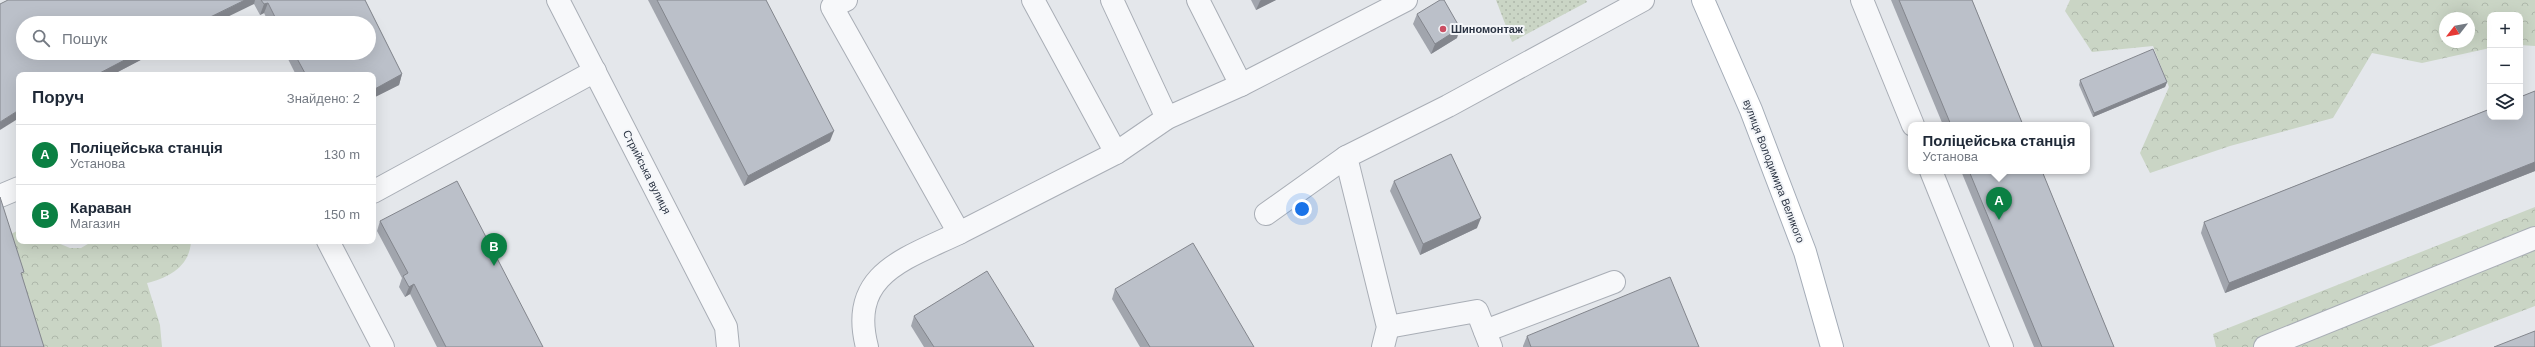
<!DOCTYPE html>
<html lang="uk">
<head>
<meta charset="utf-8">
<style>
	body { margin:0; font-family:Helvetica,sans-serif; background:#f2f2f3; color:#1f2937 }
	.controls { position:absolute; right:12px; top:12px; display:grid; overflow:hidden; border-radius:8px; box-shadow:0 4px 16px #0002 }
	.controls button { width:36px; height:36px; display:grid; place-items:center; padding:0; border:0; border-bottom:1px solid #e0e1e3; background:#fff; color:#1f2937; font:20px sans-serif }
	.compass { position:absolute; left:2439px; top:12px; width:36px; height:36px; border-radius:50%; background:#fff; box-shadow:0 4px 16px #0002; rotate:239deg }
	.you { position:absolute; left:1302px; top:209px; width:14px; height:14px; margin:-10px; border:3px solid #fff; border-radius:50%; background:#1a73e8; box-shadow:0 0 0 6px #1a73e833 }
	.badge { display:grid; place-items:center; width:26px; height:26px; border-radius:50%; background:#0b8043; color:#fff; font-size:13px; font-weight:700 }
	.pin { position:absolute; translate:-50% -33px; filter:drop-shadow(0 1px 2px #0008) }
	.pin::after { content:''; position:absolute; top:21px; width:14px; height:12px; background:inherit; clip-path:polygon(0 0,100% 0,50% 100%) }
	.popup { position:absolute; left:1908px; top:122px; width:182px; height:52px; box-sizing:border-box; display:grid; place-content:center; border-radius:8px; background:#fff; filter:drop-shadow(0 1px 3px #0005); font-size:13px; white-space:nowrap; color:#747a83 }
	.popup b { font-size:15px; color:#1f2937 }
	.popup::after { content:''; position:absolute; left:50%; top:100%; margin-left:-8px; border:8px solid transparent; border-top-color:#fff }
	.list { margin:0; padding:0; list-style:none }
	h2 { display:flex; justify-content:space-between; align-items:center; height:52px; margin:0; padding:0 16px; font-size:17px }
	h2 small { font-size:13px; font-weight:400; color:#747a83 }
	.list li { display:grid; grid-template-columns:26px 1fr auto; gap:12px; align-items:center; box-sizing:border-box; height:60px; padding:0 16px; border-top:1px solid #e0e1e3 }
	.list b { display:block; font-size:15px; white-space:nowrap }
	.list p { margin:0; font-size:13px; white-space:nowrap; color:#747a83 }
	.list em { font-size:13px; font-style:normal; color:#747a83 }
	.icon { flex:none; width:22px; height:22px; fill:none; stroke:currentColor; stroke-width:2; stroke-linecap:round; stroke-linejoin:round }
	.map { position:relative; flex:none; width:2535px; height:347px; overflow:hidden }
	.search { position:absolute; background:#fff; box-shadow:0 4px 16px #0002; left:16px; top:16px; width:360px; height:44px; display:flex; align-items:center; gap:10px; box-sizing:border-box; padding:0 14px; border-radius:22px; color:#747a83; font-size:15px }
	.panel { position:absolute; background:#fff; box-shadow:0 4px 16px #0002; left:16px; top:72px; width:360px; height:172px; border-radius:8px }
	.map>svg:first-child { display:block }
</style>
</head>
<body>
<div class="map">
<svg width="2535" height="347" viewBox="0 0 2535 347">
	<defs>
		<pattern id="grass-dots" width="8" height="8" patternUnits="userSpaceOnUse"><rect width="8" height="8" fill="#cad5c5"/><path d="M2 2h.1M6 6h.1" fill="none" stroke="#aeb7aa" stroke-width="1.8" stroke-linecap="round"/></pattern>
		<pattern id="forest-crowns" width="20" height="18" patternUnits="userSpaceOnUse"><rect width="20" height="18" fill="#cad5c5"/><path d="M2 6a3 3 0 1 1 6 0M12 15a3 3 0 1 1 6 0" fill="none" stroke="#aeb7aa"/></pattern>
	</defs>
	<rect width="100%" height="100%" fill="#e4e7eb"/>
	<polygon fill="url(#grass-dots)" points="1496,0 1586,0 1587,2 1512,42"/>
	<g fill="url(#forest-crowns)" fill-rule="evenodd">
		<path d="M2070 0H2535V46L2520 45V15H2490V48L2422 63 2372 53 2333 118 2230 146 2150 173 2140 153 2169 87 2153 46 2092 52 2065 11ZM2445 18H2469V42H2445Z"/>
		<polygon points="2535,207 2535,306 2428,347 2216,347 2213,334"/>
		<path d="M19 230V241H53L70 248H81L93 241H191C190 266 169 278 147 283L160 325 162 347H38L11 234Z"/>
	</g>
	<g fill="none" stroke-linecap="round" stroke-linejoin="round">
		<g stroke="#a9aeb6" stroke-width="24">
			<g id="minor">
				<polyline points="558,0 726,327 728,347"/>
				<polyline points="846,0 832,7 959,233 1116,153 1167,118 1241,85 1406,0"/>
				<polyline points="1033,0 1116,153"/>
				<polyline points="1112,0 1167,118"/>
				<polyline points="1198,0 1241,85"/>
				<polyline points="1862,0 1913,125"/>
				<polyline points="1931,171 2002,347"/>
				<polyline points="373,192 595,71"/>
				<polyline points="0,196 19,188"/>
				<polyline points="1266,214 1346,157"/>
				<polyline points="328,241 383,347"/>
				<polyline points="1388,327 1477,311 1491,347"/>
				<polyline points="1485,331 1614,282"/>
				<path d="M867 347C848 274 905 259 959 233"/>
				<polyline points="1383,347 1388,327 1346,157 1448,106 1643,0"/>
				<polyline points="2265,347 2535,238"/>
			</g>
		</g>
		<g stroke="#a4acb7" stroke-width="24">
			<polyline id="major" points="1703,0 1751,110 1805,252 1832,347"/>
		</g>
		<use href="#minor" stroke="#f7f8fa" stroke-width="22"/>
		<use href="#major" stroke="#fff" stroke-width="22"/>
	</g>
	<g fill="#a1a5ad">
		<polygon points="8,0 365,0 402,74 399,85 373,98 373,75 296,75 285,53 369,53 369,23 269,23 264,13 260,15 254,4 23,23 154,53 112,75 19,75 19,126 16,120"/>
		<polygon points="648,0 766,0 830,141 744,186"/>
		<polygon points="1251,0 1276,0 1256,10"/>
		<polygon points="1891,0 1972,0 2023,125 1943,125"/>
		<polygon points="1417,14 1457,38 1431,54 1413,24"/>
		<polygon points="2080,80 2167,82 2165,87 2093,117 2079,85"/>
		<polygon points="2535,91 2535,171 2225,293 2201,233 2204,222"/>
		<polygon points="1961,171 2042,171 2114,347 2034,347"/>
		<polygon points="1394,181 1477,228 1420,255 1390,191"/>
		<polygon points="380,221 543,347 437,347 410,294 405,297 399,287 402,278 377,231"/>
		<polygon points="1115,289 1254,347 1140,347 1112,299"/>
		<polygon points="914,316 1034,347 924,347 911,326"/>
		<polygon points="1527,336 1699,347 1523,347 1523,346"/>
	</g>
	<g fill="#83868d">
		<polygon points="245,0 255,0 254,4 215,23 198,23"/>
		<polygon points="1261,0 1276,0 1256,10 1260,1"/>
		<polygon points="268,3 264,13 260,15 264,4"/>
		<polygon points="1460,28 1457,38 1431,54 1435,44"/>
		<polygon points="138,53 154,53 112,75 96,75"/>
		<polygon points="402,74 399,85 373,98 373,90"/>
		<polygon points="2167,82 2165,87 2093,117 2094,113"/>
		<polygon points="19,110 19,112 16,120 0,130 0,122"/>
		<polygon points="834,131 830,141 744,186 748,176"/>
		<polygon points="2535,162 2535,171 2225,293 2229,283"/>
		<polygon points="1481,218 1477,228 1420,255 1423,244"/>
		<polygon points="414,284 410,294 405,297 409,287"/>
	</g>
	<g fill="#bbc0c9" stroke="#83868d">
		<polygon points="8,0 245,0 198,23 23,23 23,53 138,53 96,75 19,75 19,110 0,122 0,4"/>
		<polygon points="261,0 365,0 402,74 373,90 373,75 306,75 294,53 369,53 369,23 278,23 268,3 264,4"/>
		<polygon points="657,0 766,0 834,131 748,176"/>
		<polygon points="1440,0 1444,0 1460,28 1435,44 1417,14"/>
		<polygon points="1899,0 1972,0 2023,125 1951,125"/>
		<polygon points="2153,49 2167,82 2094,113 2080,80"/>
		<polygon points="2535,91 2535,162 2229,283 2204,222 2490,109 2490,117 2520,117 2520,97"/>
		<polygon points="1451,154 1481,218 1423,244 1394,181"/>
		<polygon points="1969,171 2042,171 2114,347 2042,347"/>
		<polygon points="457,181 543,347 446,347 414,284 409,287 403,276 408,273 380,221"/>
		<polygon points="0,197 24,272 21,273 44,347 0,347"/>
		<polygon points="1193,243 1254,347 1150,347 1115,289"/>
		<polygon points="987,271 1034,347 934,347 914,316"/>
		<polygon points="1670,277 1699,347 1531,347 1527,336"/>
		<polygon points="2535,331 2535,347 2494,347"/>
	</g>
	<circle fill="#cb4e63" stroke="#f4f6f9" stroke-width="1.5" cx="1443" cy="29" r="4"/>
	<g text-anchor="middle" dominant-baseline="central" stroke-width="4" stroke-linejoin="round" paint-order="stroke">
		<g font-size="11" font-weight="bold" fill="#2c3544" stroke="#f4f6f9" text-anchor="start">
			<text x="1451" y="29">Шиномонтаж</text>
		</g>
		<g font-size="11" fill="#2c3544" stroke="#f4f6f9">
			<text transform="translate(1774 171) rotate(69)">вулиця Володимира Великого</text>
			<text transform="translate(647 172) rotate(63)">Стрийська вулиця</text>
		</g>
	</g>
</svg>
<div class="controls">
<button>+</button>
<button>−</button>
<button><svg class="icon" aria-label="layers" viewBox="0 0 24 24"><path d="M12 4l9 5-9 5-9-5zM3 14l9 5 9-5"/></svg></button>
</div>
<svg class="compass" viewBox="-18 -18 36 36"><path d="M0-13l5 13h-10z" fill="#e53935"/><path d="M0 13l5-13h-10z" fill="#747a83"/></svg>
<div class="you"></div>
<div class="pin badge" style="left:1999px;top:220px">A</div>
<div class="popup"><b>Поліцейська станція</b>Установа</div>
<div class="pin badge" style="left:494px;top:266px">B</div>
<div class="search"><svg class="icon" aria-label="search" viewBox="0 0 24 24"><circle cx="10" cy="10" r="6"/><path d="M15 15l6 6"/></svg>Пошук</div>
<section class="panel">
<h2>Поруч<small>Знайдено: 2</small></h2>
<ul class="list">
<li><span class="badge">A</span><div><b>Поліцейська станція</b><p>Установа</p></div><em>130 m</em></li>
<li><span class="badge">B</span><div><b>Караван</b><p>Магазин</p></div><em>150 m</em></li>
</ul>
</section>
</div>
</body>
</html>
